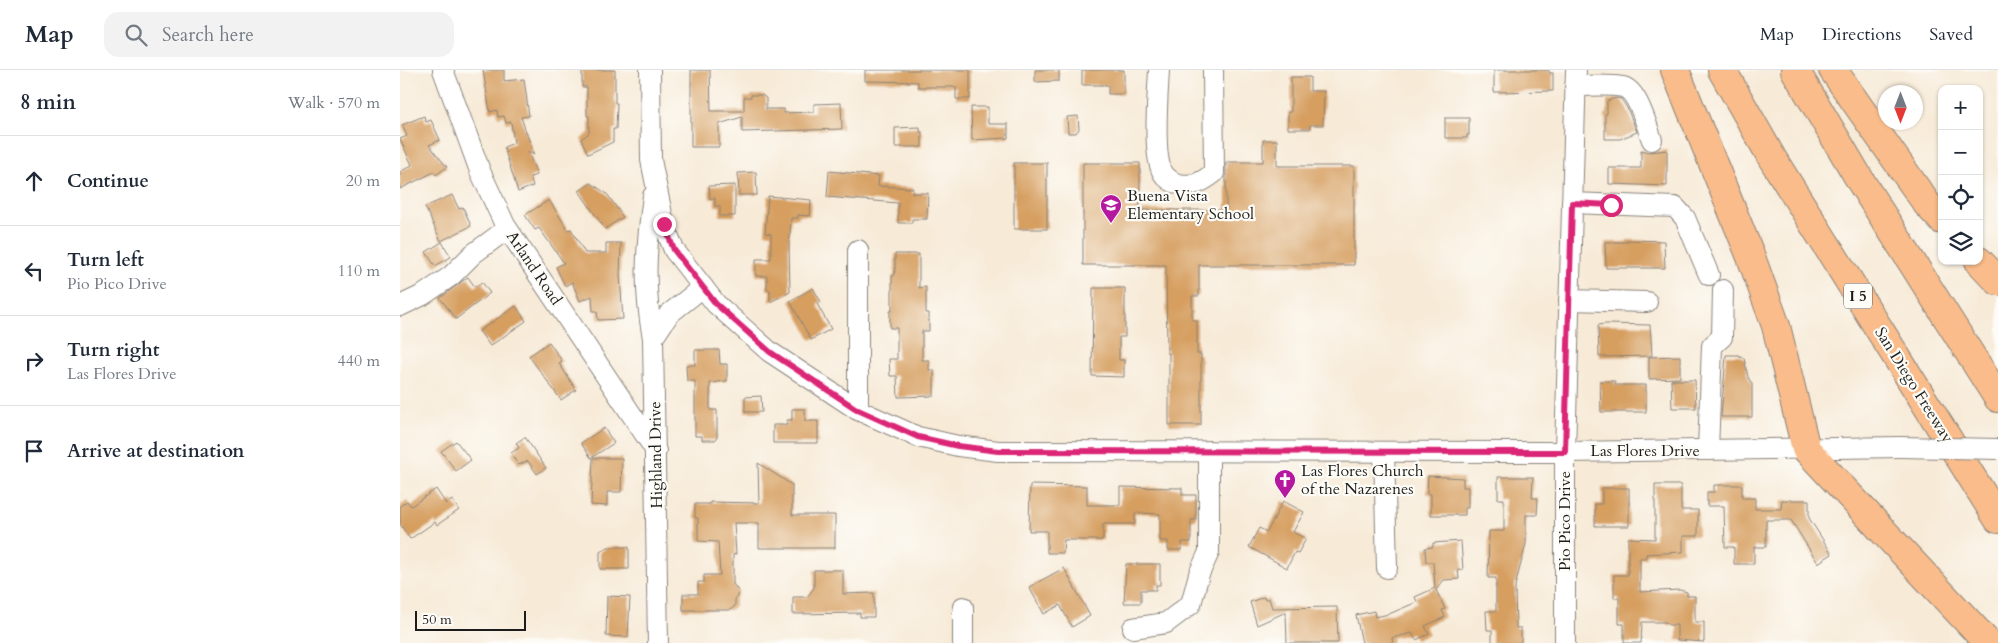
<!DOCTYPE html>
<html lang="en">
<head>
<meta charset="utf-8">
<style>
	body { margin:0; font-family:Cardo,serif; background:#f2f2f3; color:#1f2937 }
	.controls { position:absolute; right:15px; top:15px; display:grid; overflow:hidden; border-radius:10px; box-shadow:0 1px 4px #0004 }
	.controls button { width:45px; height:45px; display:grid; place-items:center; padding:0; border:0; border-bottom:1px solid #e0e1e3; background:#fff; color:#1f2937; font:25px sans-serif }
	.compass { position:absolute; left:1478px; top:15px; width:45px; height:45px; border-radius:50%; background:#fff; box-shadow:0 1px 4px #0004; rotate:180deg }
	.scale { position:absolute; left:15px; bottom:12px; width:111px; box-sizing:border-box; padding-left:5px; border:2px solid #1c1c1c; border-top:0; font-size:14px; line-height:18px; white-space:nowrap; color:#1c1c1c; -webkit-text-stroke:4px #fdfcf7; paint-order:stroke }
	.stop { position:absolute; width:15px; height:15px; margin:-11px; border:4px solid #db2777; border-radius:50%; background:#fff }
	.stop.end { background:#db2777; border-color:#fff; box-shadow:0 1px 5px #0008 }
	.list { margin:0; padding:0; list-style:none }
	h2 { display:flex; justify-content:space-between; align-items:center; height:65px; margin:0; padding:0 20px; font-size:21px }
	h2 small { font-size:16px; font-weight:400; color:#747a83 }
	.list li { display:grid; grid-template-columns:32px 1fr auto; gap:15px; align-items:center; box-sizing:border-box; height:90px; padding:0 20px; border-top:1px solid #e0e1e3 }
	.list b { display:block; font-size:19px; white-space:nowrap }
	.list p { margin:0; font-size:16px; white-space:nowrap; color:#747a83 }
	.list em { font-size:16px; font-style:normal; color:#747a83 }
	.icon { flex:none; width:28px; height:28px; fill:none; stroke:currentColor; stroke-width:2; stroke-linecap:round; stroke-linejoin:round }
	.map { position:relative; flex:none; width:1598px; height:573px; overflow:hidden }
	header { display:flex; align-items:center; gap:30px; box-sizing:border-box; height:70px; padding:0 25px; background:#fff; border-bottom:1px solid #e0e1e3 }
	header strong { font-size:24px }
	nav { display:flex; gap:28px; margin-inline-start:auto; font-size:18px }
	.search { width:350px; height:45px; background:#f2f2f3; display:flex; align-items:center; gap:12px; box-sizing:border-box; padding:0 18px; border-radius:15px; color:#747a83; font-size:19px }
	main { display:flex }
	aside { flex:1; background:#fff }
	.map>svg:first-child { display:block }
</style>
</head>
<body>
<header>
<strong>Map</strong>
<div class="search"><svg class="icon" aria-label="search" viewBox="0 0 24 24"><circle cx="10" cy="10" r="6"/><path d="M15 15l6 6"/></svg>Search here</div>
<nav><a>Map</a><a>Directions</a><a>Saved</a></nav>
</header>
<main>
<aside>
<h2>8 min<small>Walk · 570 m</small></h2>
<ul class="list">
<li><svg class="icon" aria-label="ahead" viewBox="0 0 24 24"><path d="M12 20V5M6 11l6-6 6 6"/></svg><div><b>Continue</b></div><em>20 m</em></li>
<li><svg class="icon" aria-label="left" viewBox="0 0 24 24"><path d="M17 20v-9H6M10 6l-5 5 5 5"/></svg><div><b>Turn left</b><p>Pio Pico Drive</p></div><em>110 m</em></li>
<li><svg class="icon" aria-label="right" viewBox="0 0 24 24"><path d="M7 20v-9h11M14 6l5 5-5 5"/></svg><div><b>Turn right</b><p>Las Flores Drive</p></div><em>440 m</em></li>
<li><svg class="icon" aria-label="arrive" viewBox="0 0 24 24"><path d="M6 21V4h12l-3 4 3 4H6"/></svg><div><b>Arrive at destination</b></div></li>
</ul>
</aside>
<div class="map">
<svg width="1598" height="573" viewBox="0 0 1598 573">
	<rect width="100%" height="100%" fill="#fdfcf7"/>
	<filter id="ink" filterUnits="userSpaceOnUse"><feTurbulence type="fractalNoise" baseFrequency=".02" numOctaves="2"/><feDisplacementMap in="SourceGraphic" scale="10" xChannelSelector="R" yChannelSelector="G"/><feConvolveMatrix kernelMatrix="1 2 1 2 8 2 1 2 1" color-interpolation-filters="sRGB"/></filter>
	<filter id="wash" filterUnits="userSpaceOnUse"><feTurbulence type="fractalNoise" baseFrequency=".0096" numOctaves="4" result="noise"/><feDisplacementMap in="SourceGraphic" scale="20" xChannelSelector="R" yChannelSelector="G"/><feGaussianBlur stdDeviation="1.12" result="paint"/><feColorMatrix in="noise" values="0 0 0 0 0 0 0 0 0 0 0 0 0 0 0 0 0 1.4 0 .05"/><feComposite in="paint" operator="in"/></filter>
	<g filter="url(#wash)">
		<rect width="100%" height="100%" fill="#f7ead7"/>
		<g id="blocks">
			<g fill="#d69e5e">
				<polygon points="83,0 104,0 104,11 124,9 129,46 121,47 134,85 128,81 137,105 130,107 133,116 118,122 104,77 114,73 111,52 106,53 104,46 98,47 97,40 90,42"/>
				<polygon points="182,0 215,0 215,33 217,33 216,59 213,59 213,72 188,84 181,69 189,63 189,46 187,46 187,17 182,17"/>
				<polygon points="291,0 310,0 311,41 344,41 344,27 351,27 351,25 362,25 366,28 366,39 384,39 384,43 414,42 414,34 441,33 442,59 342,62 342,47 319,54 319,77 291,77"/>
				<polygon points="465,0 570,0 570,29 556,29 556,17 518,17 518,12 465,11"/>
				<polygon points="635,0 659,0 659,11 635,12"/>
				<polygon points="682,0 724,0 724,24 708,24 708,15 682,15"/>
				<polygon points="1094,0 1149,0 1149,3 1153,3 1153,21 1094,22"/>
				<polygon points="891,7 910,7 910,21 924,21 923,55 910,55 910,59 888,59 888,42 891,42"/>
				<polygon points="1216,28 1221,29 1227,38 1237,62 1220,69 1205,69 1205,44 1207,44 1207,31"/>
				<polygon points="571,37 588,37 588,54 608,54 608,68 572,70"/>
				<polygon points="24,46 26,52 31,50 40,70 29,75 47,97 36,105 34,102 0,119 0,102 12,95 0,69 7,66 2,55"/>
				<polygon points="678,46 679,59 676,63 668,63 667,47"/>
				<polygon points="1045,48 1069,48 1069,65 1067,65 1067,68 1045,68"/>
				<polygon points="520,57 520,62 522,62 522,77 495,77 495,58"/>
				<polygon points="863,70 877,70 877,96 954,96 954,195 799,195 799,226 792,226 792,250 797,250 797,284 801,284 801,355 769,355 769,283 767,283 766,195 683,195 683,93 740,93 740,140 826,140 826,92 863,92"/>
				<polygon points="1241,80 1250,82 1267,80 1267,116 1209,114 1209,98 1241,98"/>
				<rect x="614" y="93" width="33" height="66"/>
				<polygon points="429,101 479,106 478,116 513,118 512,123 528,123 527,149 512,149 512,153 498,153 498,133 427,127"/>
				<polygon points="356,102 357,125 339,125 338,103"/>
				<polygon points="191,113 207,124 223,147 205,159 179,121"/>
				<polygon points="335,115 335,146 320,146 320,136 315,136 315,128 310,129 309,116"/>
				<polygon points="52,125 59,139 63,137 71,156 41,171 25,137"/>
				<polygon points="368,126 411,130 410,146 398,145 398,148 391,148 389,176 390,222 370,232 370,220 367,220 367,206 356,206 356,189 371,189 371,164 365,163"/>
				<polygon points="149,130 168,160 171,159 185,183 206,183 206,173 221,173 220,206 223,249 198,250 197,241 193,241 192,226 180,231 172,212 165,216 156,197 164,193 139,158 135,160 125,145"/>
				<polygon points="1227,170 1264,171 1265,198 1206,198 1205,172 1227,172"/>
				<polygon points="42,172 51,187 35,196 26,182"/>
				<polygon points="495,184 519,184 519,218 526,217 526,243 529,243 529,261 522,261 522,290 529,290 529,300 534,300 534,326 498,327 497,306 490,306 489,289 497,289 497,258 490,258 490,241 492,241 492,206 494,206 495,198"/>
				<polygon points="68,207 75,217 82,212 90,223 56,249 40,228"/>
				<polygon points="413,218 421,232 417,234 431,259 411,270 390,231"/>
				<polygon points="693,218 725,218 725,267 719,267 719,290 724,290 724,307 692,306"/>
				<polygon points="116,236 126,251 90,276 79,261"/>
				<polygon points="1206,254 1250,255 1252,286 1199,287 1198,255"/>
				<polygon points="149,272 162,291 159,293 176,320 161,330 129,286"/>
				<polygon points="295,280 319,280 320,294 327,294 327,311 310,313 310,340 317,340 317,368 315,370 302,370 302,366 295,366 295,311 287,311 286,295 295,295"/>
				<polygon points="1326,285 1338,285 1344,288 1348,307 1352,314 1352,347 1321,347"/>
				<polygon points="1280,286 1280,308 1249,309 1249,287"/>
				<polygon points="1271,310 1295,310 1296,338 1272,338"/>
				<polygon points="1200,311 1215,311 1215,315 1246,315 1246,342 1201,342"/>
				<polygon points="361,326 362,342 345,342 345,327"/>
				<polygon points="392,339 405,339 405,351 418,351 418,373 373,373 373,355 387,355 387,350 392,350"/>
				<polygon points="204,358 214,373 191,388 181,373"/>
				<polygon points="125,367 146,398 137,404 128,391 118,395 111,383 119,378 116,373"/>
				<polygon points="56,371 71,390 56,401 41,381"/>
				<polygon points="193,388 222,388 221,422 207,422 207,436 191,435"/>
				<polygon points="358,393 392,415 392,445 435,445 435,478 359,478 359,453 334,453 336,484 333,485 333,514 339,522 335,530 335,536 330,540 283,540 283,524 298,524 298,512 304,512 304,505 320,505 318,472 298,471 298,448 295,448 295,434 310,434 310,432 359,433"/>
				<polygon points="1028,406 1063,408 1063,417 1068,417 1068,438 1065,438 1065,445 1031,445 1031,424 1027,424"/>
				<polygon points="1098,407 1133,407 1132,428 1138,428 1137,445 1126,445 1126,474 1115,516 1116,558 1121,558 1121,573 1092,573 1092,560 1087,560 1086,541 1096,541 1096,508 1088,508 1089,461 1104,461 1104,429 1098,429"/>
				<polygon points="630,415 687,416 687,435 720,435 720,417 782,418 782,425 796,425 796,450 791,450 791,472 782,472 782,480 768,480 768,471 760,471 760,444 735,443 735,454 703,454 703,470 664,470 663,483 647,483 647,461 629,461"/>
				<polygon points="1255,415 1281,415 1281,440 1298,440 1298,466 1283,466 1283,482 1246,484 1246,488 1240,488 1240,522 1280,520 1287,522 1287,526 1295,526 1295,552 1304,552 1304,572 1277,570 1277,555 1269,555 1265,552 1242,552 1241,573 1224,573 1224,554 1219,554 1219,528 1214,528 1214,505 1228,505 1228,468 1255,469"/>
				<polygon points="1314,415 1342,415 1342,428 1355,428 1355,439 1381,439 1382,430 1409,430 1409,448 1432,484 1418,493 1391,450 1366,450 1366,477 1354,477 1354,494 1334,494 1334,477 1325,477 1324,436 1307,436 1307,422 1314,422"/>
				<polygon points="1202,418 1229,418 1229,456 1195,456 1195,434 1202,434"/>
				<polygon points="36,419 46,434 52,430 59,440 37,455 35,452 10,469 0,454 0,436 7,431 11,436"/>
				<polygon points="883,431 904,442 893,462 906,469 898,483 895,482 887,498 849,477 859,458 867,462"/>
				<polygon points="1061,471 1063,500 1058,500 1059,509 1044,510 1036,520 1045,539 1042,540 1045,547 1025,556 1029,564 1016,570 1012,563 992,568 993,573 962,573 956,545 974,541 975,547 989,544 1017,532 1015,527 1035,518 1033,492 1026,492 1025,478 1033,477 1033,473"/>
				<polygon points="208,477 229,477 229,499 200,499 200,482"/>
				<polygon points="726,494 760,494 760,515 756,515 756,520 741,520 741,533 724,533"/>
				<polygon points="664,498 690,546 672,557 660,535 644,544 629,517"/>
				<polygon points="414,500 443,500 443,524 474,523 474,547 460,547 460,543 393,544 393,527 407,527 414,518"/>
				<polygon points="207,526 230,527 228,567 206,566"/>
				<polygon points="864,527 865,530 869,528 872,538 937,537 938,573 887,573 886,542 857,555 850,532"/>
			</g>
		</g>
	</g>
	<g filter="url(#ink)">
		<use href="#blocks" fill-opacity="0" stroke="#8a837a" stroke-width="1"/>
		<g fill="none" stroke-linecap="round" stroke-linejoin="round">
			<g stroke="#8a837a" stroke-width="22">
				<g id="minor">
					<polyline points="43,0 80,101 105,155 256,381"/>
					<polyline points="250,0 251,90 264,154 274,180 316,234 370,282 458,340 518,367 558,376 598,381 1165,382 1500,377"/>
					<path d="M759 0C758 23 752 86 763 103 766 108 773 113 779 114 794 117 802 112 814 103L813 0"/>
					<path d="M1175 16C1190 16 1208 14 1223 17 1238 21 1247 57 1252 70"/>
					<path d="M253 126C246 177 243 217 253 268L258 573"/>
					<polyline points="1172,133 1275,137 1285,148 1309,205"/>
					<polyline points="458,180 458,340"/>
					<polyline points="1169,230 1247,232"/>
					<polyline points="0,236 23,225 51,206 73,184 107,159"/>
					<polyline points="253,268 269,244 303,217"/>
					<polyline points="1308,380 1312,276 1322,267 1323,220"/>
					<polyline points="984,382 987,498"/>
					<polyline points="733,558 766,553 791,534 799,504 809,482 809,381"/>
					<polyline points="563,573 563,537"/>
					<polyline points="1165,573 1165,382 1176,0"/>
				</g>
			</g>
			<g stroke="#8a837a" stroke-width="30">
				<g id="highway">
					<polyline points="1275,0 1351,187 1376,256 1406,379 1588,573"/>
					<polyline points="1322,0 1372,88 1598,449"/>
					<polyline points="1395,0 1463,115 1598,328"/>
					<polyline points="1433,0 1527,134 1542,150"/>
					<polyline points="1579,191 1598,211"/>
				</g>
			</g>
			<use href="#minor" stroke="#fff" stroke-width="20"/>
			<use href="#highway" stroke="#f9bc8a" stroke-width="28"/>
			<g stroke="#8a837a" stroke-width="22" stroke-linecap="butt">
				<polyline id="minor-bridge" points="1500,377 1598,379"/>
			</g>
			<use href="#minor-bridge" stroke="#fff" stroke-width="20"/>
		</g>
	</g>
	<g fill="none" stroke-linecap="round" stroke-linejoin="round" filter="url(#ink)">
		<polyline stroke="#db2777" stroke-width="6" points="264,154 274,180 316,234 370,282 458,340 518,367 558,376 598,381 1165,382 1172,133 1211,135"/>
	</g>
	<defs>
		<g id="school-pin" transform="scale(1.125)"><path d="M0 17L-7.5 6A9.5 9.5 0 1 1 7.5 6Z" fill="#b5179e" stroke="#fdfcf7"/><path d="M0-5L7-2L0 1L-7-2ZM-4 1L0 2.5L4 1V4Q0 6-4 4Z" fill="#fff"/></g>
		<g id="church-pin" transform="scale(1.125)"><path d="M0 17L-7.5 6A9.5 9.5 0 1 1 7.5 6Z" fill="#b5179e" stroke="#fdfcf7"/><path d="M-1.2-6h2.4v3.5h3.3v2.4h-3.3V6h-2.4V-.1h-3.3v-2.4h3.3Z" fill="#fff"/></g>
	</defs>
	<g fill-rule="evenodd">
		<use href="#school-pin" x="711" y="135"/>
		<use href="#church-pin" x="885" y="410"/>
	</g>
	<g text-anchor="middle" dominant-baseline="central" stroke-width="4.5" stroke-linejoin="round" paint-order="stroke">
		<rect fill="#fdfcf7" stroke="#605f5e" stroke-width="1" x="1444" y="213.5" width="28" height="25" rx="4"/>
		<g font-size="15" font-weight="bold" fill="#1c1c1c">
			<text x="1458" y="226">I 5</text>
		</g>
		<g font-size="16" fill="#1c1c1c" stroke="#fdfcf7" text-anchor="start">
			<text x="727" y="126">Buena Vista<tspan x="727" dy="18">Elementary School</tspan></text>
			<text x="901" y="401">Las Flores Church<tspan x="901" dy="18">of the Nazarenes</tspan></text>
		</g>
		<g font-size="16" fill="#1c1c1c" stroke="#fdfcf7">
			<text transform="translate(134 198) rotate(56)">Arland Road</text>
			<text transform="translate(1514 315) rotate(58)">San Diego Freeway</text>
			<text x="1245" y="381">Las Flores Drive</text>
			<text transform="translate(256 385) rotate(-91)">Highland Drive</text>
			<text transform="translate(1165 451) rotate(-90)">Pio Pico Drive</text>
		</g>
	</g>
</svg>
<div class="controls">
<button>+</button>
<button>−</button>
<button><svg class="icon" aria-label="locate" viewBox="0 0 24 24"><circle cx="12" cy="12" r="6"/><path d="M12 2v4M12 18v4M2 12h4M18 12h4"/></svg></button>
<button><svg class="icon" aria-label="layers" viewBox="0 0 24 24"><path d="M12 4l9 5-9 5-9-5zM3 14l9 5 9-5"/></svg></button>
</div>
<svg class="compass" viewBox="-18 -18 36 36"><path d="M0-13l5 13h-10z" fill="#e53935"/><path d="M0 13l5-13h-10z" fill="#747a83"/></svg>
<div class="scale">50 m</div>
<div class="stop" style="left:1211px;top:135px"></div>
<div class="stop end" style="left:264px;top:154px"></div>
</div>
</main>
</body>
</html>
